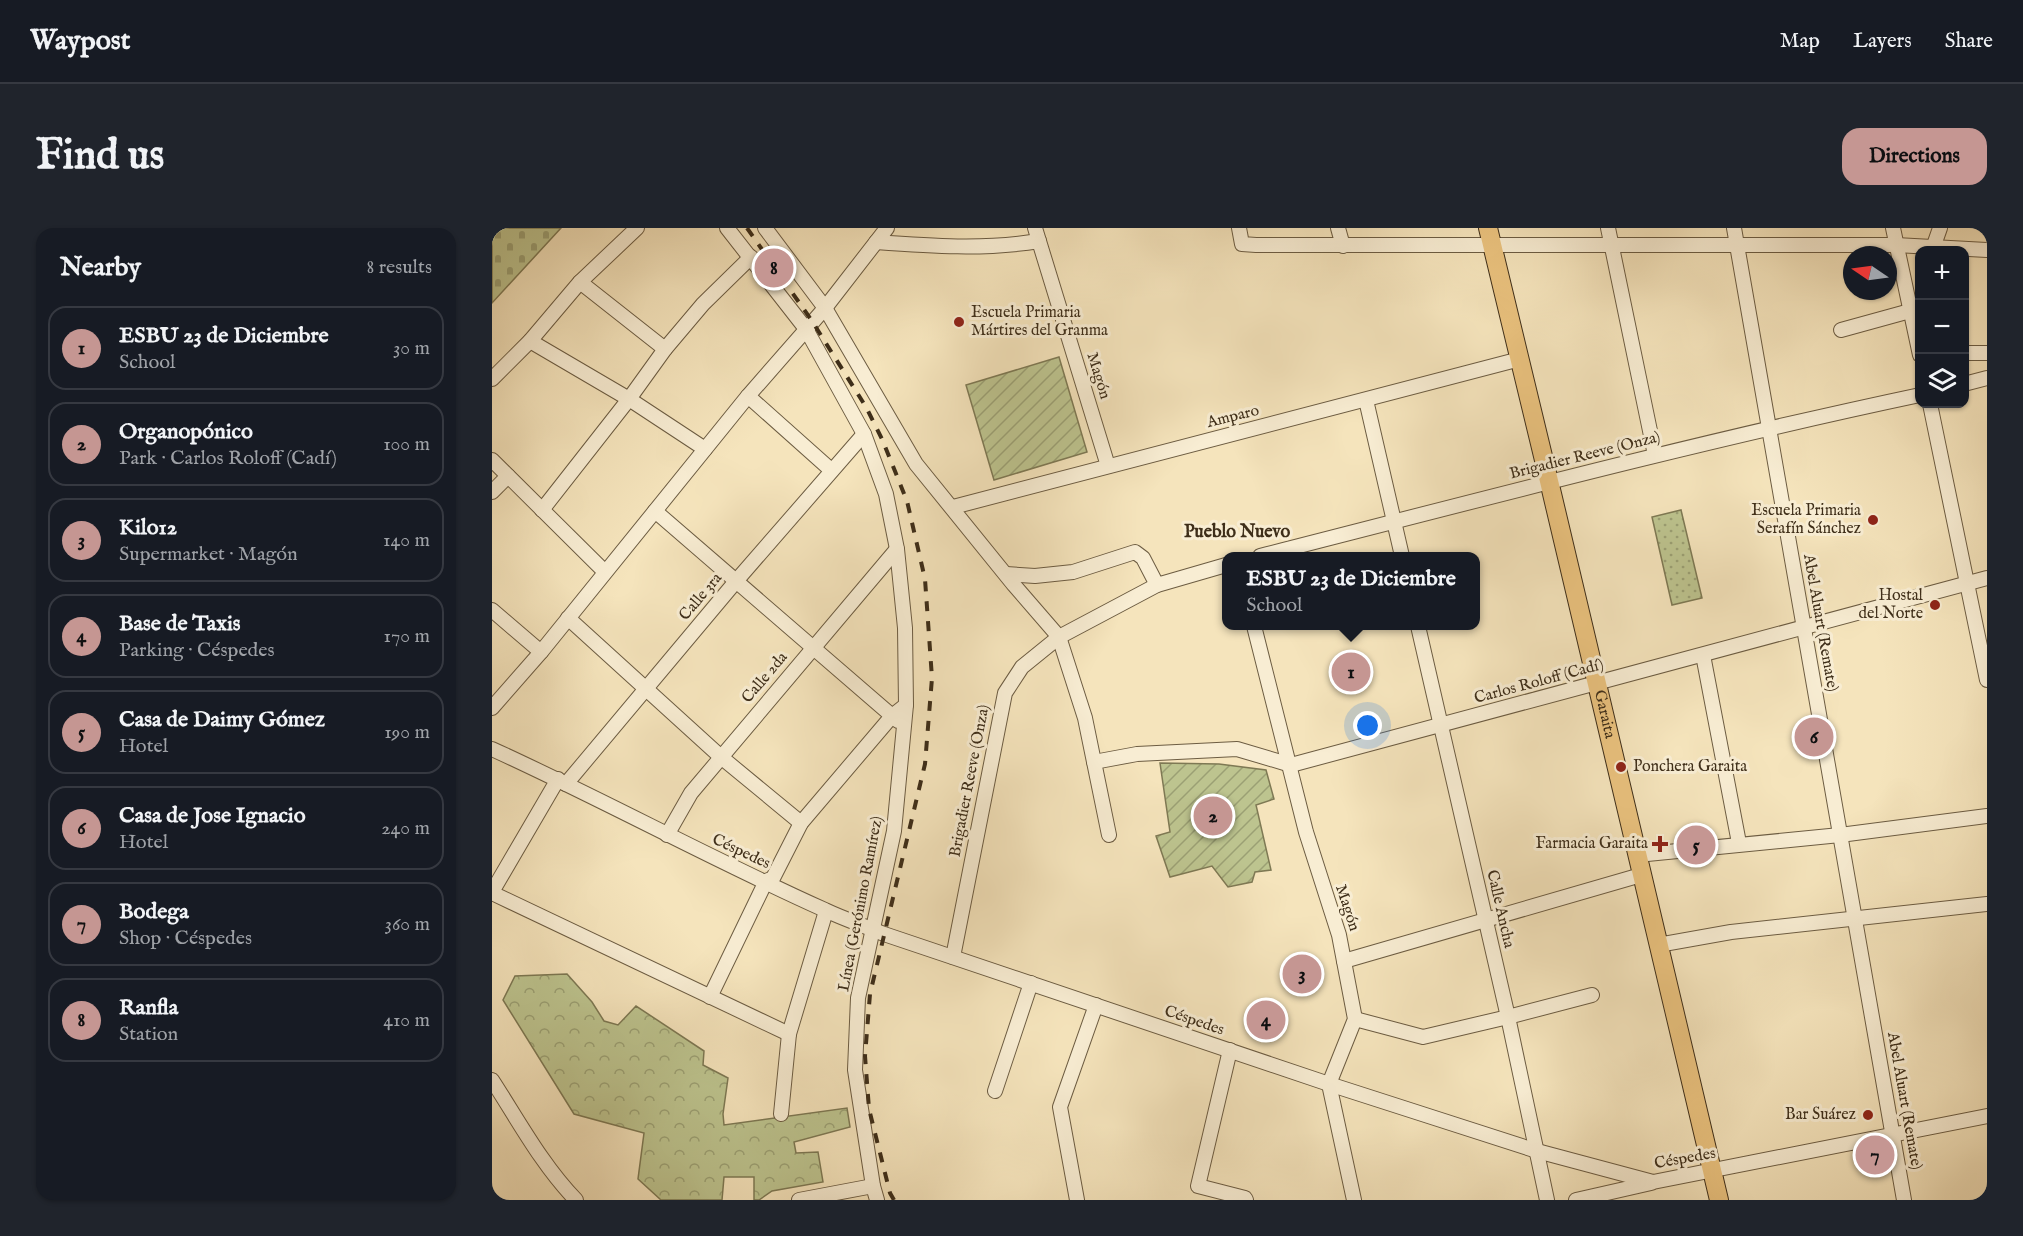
<!DOCTYPE html>
<html lang="en">
<head>
<meta charset="utf-8">
<style>
	body { margin:0; font-family:"IM FELL English",serif; background:#20242c; color:#f1f3f6 }
	.controls { position:absolute; right:18px; top:18px; display:grid; overflow:hidden; border-radius:12px; box-shadow:0 2px 4px #0004 }
	.controls button { width:54px; height:54px; display:grid; place-items:center; padding:0; border:0; border-bottom:2px solid #363941; background:#171b24; color:#f1f3f6; font:30px sans-serif }
	.compass { position:absolute; left:1351px; top:18px; width:54px; height:54px; border-radius:50%; background:#171b24; box-shadow:0 2px 4px #0004; rotate:283deg }
	.you { position:absolute; left:876px; top:498px; width:21px; height:21px; margin:-15px; border:4px solid #fff; border-radius:50%; background:#1a73e8; box-shadow:0 0 0 9px #1a73e833 }
	.badge { display:grid; place-items:center; width:39px; height:39px; border-radius:50%; background:#c59692; color:#111; font-size:20px; font-weight:700 }
	.pin { position:absolute; translate:-50% -50%; border:3px solid #fff; box-shadow:0 2px 6px #0006 }
	.popup { position:absolute; left:730px; top:324px; width:258px; height:78px; box-sizing:border-box; display:grid; place-content:center; border-radius:12px; background:#171b24; filter:drop-shadow(0 2px 4px #0005); font-size:20px; white-space:nowrap; color:#9ea1a6 }
	.popup b { font-size:22px; color:#f1f3f6 }
	.popup::after { content:''; position:absolute; left:50%; top:100%; margin-left:-12px; border:12px solid transparent; border-top-color:#171b24 }
	.list { margin:0; padding:0; list-style:none }
	h2 { display:flex; justify-content:space-between; align-items:center; height:78px; margin:0; padding:0 24px; font-size:26px }
	h2 small { font-size:20px; font-weight:400; color:#9ea1a6 }
	.list li { display:grid; grid-template-columns:39px 1fr auto; gap:18px; align-items:center; box-sizing:border-box; height:84px; margin:0 12px 12px; padding:0 12px; border:2px solid #363941; border-radius:18px }
	.list b { display:block; font-size:22px; white-space:nowrap }
	.list p { margin:0; font-size:20px; white-space:nowrap; color:#9ea1a6 }
	.list em { font-size:20px; font-style:normal; color:#9ea1a6 }
	.icon { flex:none; width:33px; height:33px; fill:none; stroke:currentColor; stroke-width:2; stroke-linecap:round; stroke-linejoin:round }
	.map { position:relative; flex:none; width:1495px; height:972px; overflow:hidden; border-radius:18px }
	header { display:flex; align-items:center; gap:36px; box-sizing:border-box; height:84px; padding:0 30px; background:#171b24; border-bottom:2px solid #363941 }
	header strong { font-size:28px }
	nav { display:flex; gap:33px; margin-inline-start:auto; font-size:21px }
	.intro { display:flex; align-items:center; justify-content:space-between; box-sizing:border-box; height:144px; padding:0 36px }
	h1 { margin:0; font-size:42px }
	.button { padding:15px 27px; border-radius:18px; background:#c59692; color:#111; font-size:21px; font-weight:700 }
	main { display:flex; gap:36px; padding:0 36px }
	aside { flex:1; background:#171b24; border-radius:18px; box-shadow:0 2px 4px #0004 }
	.map>svg:first-child { display:block }
</style>
</head>
<body>
<header>
<strong>Waypost</strong>
<nav><a>Map</a><a>Layers</a><a>Share</a></nav>
</header>
<div class="intro"><h1>Find us</h1><a class="button">Directions</a></div>
<main>
<aside>
<h2>Nearby<small>8 results</small></h2>
<ul class="list">
<li><span class="badge">1</span><div><b>ESBU 23 de Diciembre</b><p>School</p></div><em>30 m</em></li>
<li><span class="badge">2</span><div><b>Organopónico</b><p>Park · Carlos Roloff (Cadí)</p></div><em>100 m</em></li>
<li><span class="badge">3</span><div><b>Kilo12</b><p>Supermarket · Magón</p></div><em>140 m</em></li>
<li><span class="badge">4</span><div><b>Base de Taxis</b><p>Parking · Céspedes</p></div><em>170 m</em></li>
<li><span class="badge">5</span><div><b>Casa de Daimy Gómez</b><p>Hotel</p></div><em>190 m</em></li>
<li><span class="badge">6</span><div><b>Casa de Jose Ignacio</b><p>Hotel</p></div><em>240 m</em></li>
<li><span class="badge">7</span><div><b>Bodega</b><p>Shop · Céspedes</p></div><em>360 m</em></li>
<li><span class="badge">8</span><div><b>Ranfla</b><p>Station</p></div><em>410 m</em></li>
</ul>
</aside>
<div class="map">
<svg width="1495" height="972" viewBox="0 0 1495 972">
	<defs>
		<pattern id="grass-dots" width="8" height="8" patternUnits="userSpaceOnUse" patternTransform="scale(1.5)"><rect width="8" height="8" fill="#bdc48f"/><path d="M2 2h.1M6 6h.1" fill="none" stroke="#9ba074" stroke-width="1.8" stroke-linecap="round"/></pattern>
		<pattern id="forest-crowns" width="20" height="18" patternUnits="userSpaceOnUse" patternTransform="scale(1.5)"><rect width="20" height="18" fill="#bdc48f"/><path d="M2 6a3 3 0 1 1 6 0M12 15a3 3 0 1 1 6 0" fill="none" stroke="#9ba074"/></pattern>
		<pattern id="cemetery-stones" width="16" height="16" patternUnits="userSpaceOnUse" patternTransform="scale(1.5)"><rect width="16" height="16" fill="#bdc48f"/><path d="M2 7V4a2 2 0 0 1 4 0v3zM10 15v-3a2 2 0 0 1 4 0v3z" fill="#9ba074"/></pattern>
		<pattern id="garden-furrows" width="10" height="10" patternUnits="userSpaceOnUse" patternTransform="scale(1.5)"><rect width="10" height="10" fill="#bdc48f"/><path d="M-1 1l2-2M0 10L10 0M9 11l2-2" fill="none" stroke="#9ba074"/></pattern>
	</defs>
	<rect width="100%" height="100%" fill="#f5e4bc"/>
	<filter id="stains"><feTurbulence type="fractalNoise" baseFrequency=".00333" numOctaves="4"/><feColorMatrix values="0 0 0 0 .2 0 0 0 0 .09 0 0 0 0 .02 0 0 0 .5 -.17"/></filter>
	<radialGradient id="worn" r=".72"><stop offset=".6" stop-color="#630" stop-opacity="0"/><stop offset="1" stop-color="#630" stop-opacity=".3"/></radialGradient>
	<polygon fill="url(#grass-dots)" stroke="#7e7954" stroke-width="1.5" points="1189,282 1210,370 1180,377 1160,289"/>
	<polygon fill="url(#forest-crowns)" stroke="#7e7954" stroke-width="1.5" points="75,746 100,774 112,793 126,797 144,778 212,823 211,837 236,850 231,886 232,897 355,880 358,899 302,914 304,925 326,924 331,954 280,963 267,972 262,972 262,949 232,949 230,972 169,972 146,951 152,905 82,886 11,772 23,748"/>
	<polygon fill="url(#cemetery-stones)" stroke="#7e7954" stroke-width="1.5" points="0,0 69,0 0,75"/>
	<g fill="url(#garden-furrows)" stroke="#7e7954" stroke-width="1.5">
		<polygon points="567,129 595,224 502,252 474,157"/>
		<polygon points="668,535 727,536 774,542 782,571 764,577 779,642 763,644 760,654 736,659 720,638 678,649 664,608 678,604"/>
	</g>
	<g fill="none" stroke-linecap="round" stroke-linejoin="round">
		<g stroke="#6c5c42" stroke-width="16">
			<g id="minor">
				<polyline points="235,0 314,101 372,206 394,266 405,321 413,400 414,477 402,603 366,770 363,842 381,958 385,972"/>
				<polyline points="273,0 333,80 424,236 522,357 567,409 593,490 617,607"/>
				<polyline points="543,0 616,238"/>
				<polyline points="747,0 750,16 764,17 1404,17 1495,22"/>
				<polyline points="846,0 851,18"/>
				<polyline points="1116,0 1163,227"/>
				<polyline points="1242,0 1412,972"/>
				<polyline points="1401,0 1428,127"/>
				<path d="M384 14C438 18 493 22 547 13"/>
				<polyline points="1441,20 1448,0"/>
				<polyline points="88,54 173,121"/>
				<polyline points="1349,102 1418,83"/>
				<polyline points="38,113 137,171 213,221"/>
				<polyline points="1472,125 1495,125"/>
				<polyline points="0,151 38,113 88,54 145,0"/>
				<polyline points="1472,156 1495,150"/>
				<polyline points="256,168 339,242"/>
				<polyline points="874,172 910,328"/>
				<polyline points="1438,176 1495,452"/>
				<polyline points="0,232 113,344"/>
				<polyline points="0,264 16,248"/>
				<polyline points="461,279 1028,131"/>
				<polyline points="50,282 137,171 173,121 211,76 259,29"/>
				<polyline points="163,283 406,493"/>
				<path d="M768 328C987 272 1206 214 1428 167"/>
				<polyline points="514,346 543,348 581,344 643,324 651,330 665,357"/>
				<polyline points="0,382 49,424"/>
				<polyline points="76,390 229,529 309,595"/>
				<polyline points="762,398 814,604 847,707 863,791 837,856 862,972"/>
				<polyline points="926,398 1016,789 1055,972"/>
				<polyline points="1211,427 1247,615"/>
				<polyline points="0,480 49,424 256,168 333,80 395,0"/>
				<path d="M0 521C112 572 221 632 333 682 352 691 373 698 392 706L837 856 1045 923 1161 954 1495 888"/>
				<polyline points="602,534 645,526 745,521 799,537 1495,350"/>
				<polyline points="74,556 245,352 372,206"/>
				<polyline points="175,607 199,565 405,321"/>
				<polyline points="1145,627 1348,607 1495,588"/>
				<polyline points="0,664 66,551"/>
				<polyline points="0,665 297,806"/>
				<polyline points="1166,717 1239,704 1495,676"/>
				<polyline points="461,729 513,465 530,439 567,409 665,357 734,337"/>
				<polyline points="852,733 1149,647"/>
				<polyline points="218,769 274,653 281,650 309,595 400,488 414,477"/>
				<polyline points="863,791 931,809 1016,789 1100,767"/>
				<polyline points="738,822 706,958 753,970 754,972"/>
				<path d="M0 852C26 892 50 937 84 972"/>
				<polyline points="503,863 539,755"/>
				<polyline points="289,886 297,806 334,683"/>
				<polyline points="307,972 381,958"/>
				<polyline points="585,972 568,879 604,777"/>
				<polyline points="1084,972 1159,955"/>
			</g>
		</g>
		<g stroke="#3e2e19" stroke-width="20">
			<g id="major">
				<path id="s1" d="M996 0 1057 253 1227 972"/>
			</g>
		</g>
		<use href="#minor" stroke="#f8edd3" stroke-width="14"/>
		<use href="#major" stroke="#eac27e" stroke-width="18"/>
		<polyline stroke="#3e2e19" stroke-width="4" stroke-dasharray="10 10" stroke-linecap="butt" points="255,0 320,93 374,179 390,211 415,273 433,351 440,450 433,536 378,766 373,828 377,881 398,965 402,972"/>
	</g>
	<g fill="#8f2418" stroke="#f8edd3" stroke-width="2">
		<circle cx="467" cy="94" r="6"/>
		<circle cx="1381" cy="292" r="6"/>
		<circle cx="1443" cy="377" r="6"/>
		<circle cx="1129" cy="539" r="6"/>
		<path d="M1165 607h6v6h6v6h-6v6h-6v-6h-6v-6h6z"/>
		<circle cx="1376" cy="887" r="6"/>
	</g>
	<g text-anchor="middle" dominant-baseline="central" stroke-width="6" stroke-linejoin="round" paint-order="stroke">
		<g font-size="16" fill="#3e2e19" stroke="#f8edd3" text-anchor="end">
			<text x="479" y="85" text-anchor="start">Escuela Primaria<tspan x="479" dy="18">Mártires del Granma</tspan></text>
			<text x="1369" y="283">Escuela Primaria<tspan x="1369" dy="18">Serafín Sánchez</tspan></text>
			<text x="1431" y="368">Hostal<tspan x="1431" dy="18">del Norte</tspan></text>
			<text x="1141" y="539" text-anchor="start">Ponchera Garaita</text>
			<text x="1156" y="616">Farmacia Garaita</text>
			<text x="1364" y="887">Bar Suárez</text>
		</g>
		<g font-size="16" fill="#3e2e19" stroke="#f8edd3">
			<text transform="translate(606 148) rotate(73)">Magón</text>
			<text transform="translate(741 189) rotate(-14)">Amparo</text>
			<text transform="translate(1093 228) rotate(-14)">Brigadier Reeve (Onza)</text>
			<text transform="translate(209 369) rotate(-50)">Calle 3ra</text>
			<text transform="translate(1328 395) rotate(80)">Abel Aluart (Remate)</text>
			<text transform="translate(273 450) rotate(-50)">Calle 2da</text>
			<text transform="translate(1047 454) rotate(-15)">Carlos Roloff (Cadí)</text>
			<text stroke="none"><textPath href="#s1" startOffset="500">Garaita</textPath></text>
			<text transform="translate(478 553) rotate(-79)">Brigadier Reeve (Onza)</text>
			<text transform="translate(249 624) rotate(25)">Céspedes</text>
			<text transform="translate(369 676) rotate(-79)">Línea (Gerónimo Ramírez)</text>
			<text transform="translate(855 680) rotate(72)">Magón</text>
			<text transform="translate(1008 681) rotate(77)">Calle Ancha</text>
			<text transform="translate(702 793) rotate(19)">Céspedes</text>
			<text transform="translate(1412 873) rotate(80)">Abel Aluart (Remate)</text>
			<text transform="translate(1193 931) rotate(-10)">Céspedes</text>
		</g>
		<g font-size="18" font-weight="bold" fill="#3e2e19" stroke="#f8edd3">
			<text x="745" y="304">Pueblo Nuevo</text>
		</g>
	</g>
	<rect width="100%" height="100%" filter="url(#stains)"/>
	<rect width="100%" height="100%" fill="url(#worn)"/>
</svg>
<div class="controls">
<button>+</button>
<button>−</button>
<button><svg class="icon" aria-label="layers" viewBox="0 0 24 24"><path d="M12 4l9 5-9 5-9-5zM3 14l9 5 9-5"/></svg></button>
</div>
<svg class="compass" viewBox="-18 -18 36 36"><path d="M0-13l5 13h-10z" fill="#e53935"/><path d="M0 13l5-13h-10z" fill="#9ea1a6"/></svg>
<div class="you"></div>
<div class="pin badge" style="left:859px;top:444px">1</div>
<div class="popup"><b>ESBU 23 de Diciembre</b>School</div>
<div class="pin badge" style="left:721px;top:588px">2</div>
<div class="pin badge" style="left:810px;top:746px">3</div>
<div class="pin badge" style="left:774px;top:792px">4</div>
<div class="pin badge" style="left:1204px;top:617px">5</div>
<div class="pin badge" style="left:1322px;top:509px">6</div>
<div class="pin badge" style="left:1383px;top:927px">7</div>
<div class="pin badge" style="left:282px;top:40px">8</div>
</div>
</main>
</body>
</html>
